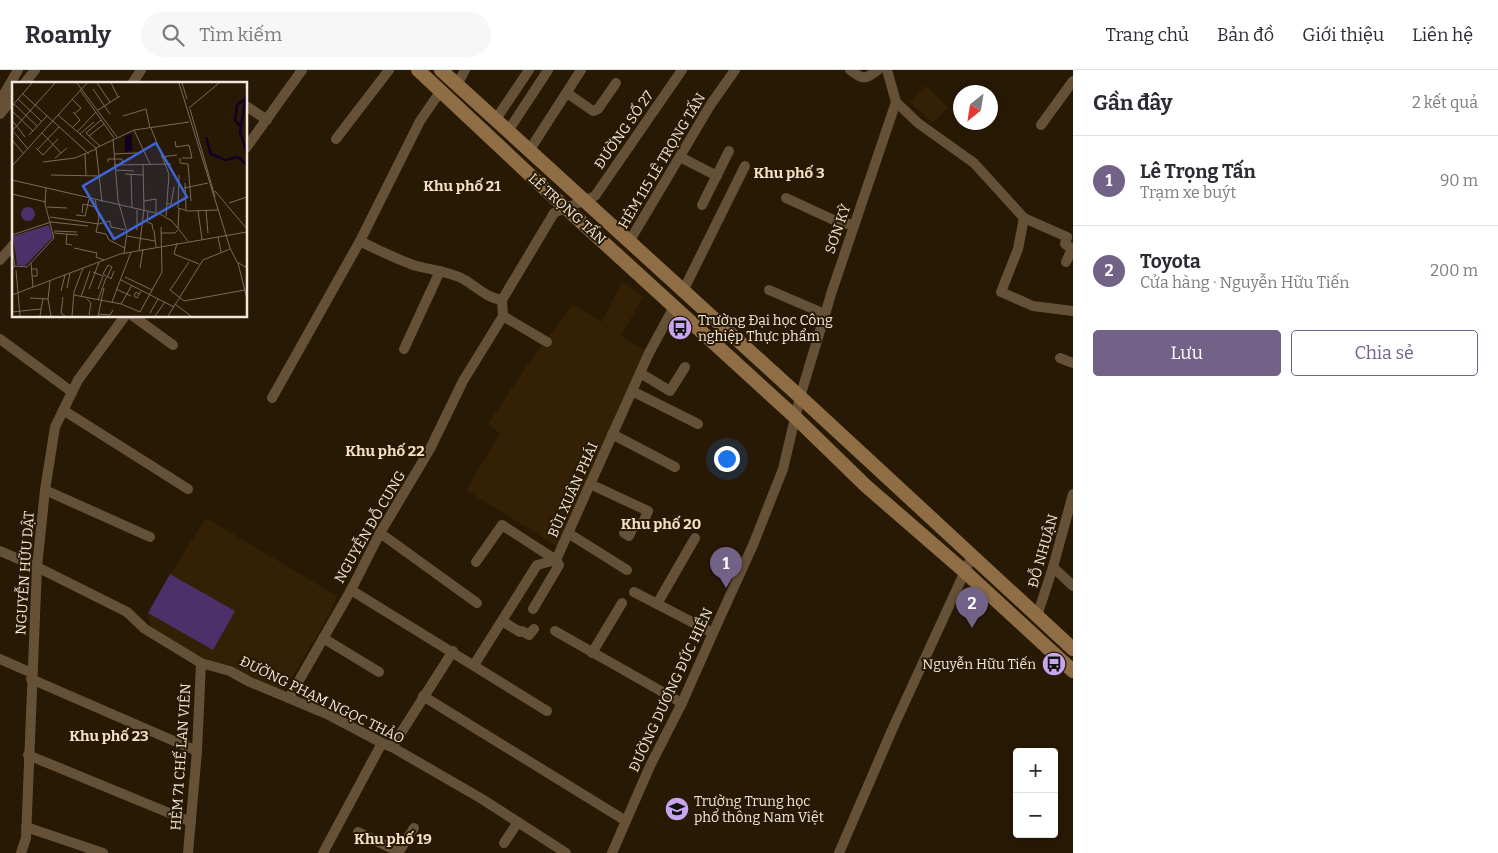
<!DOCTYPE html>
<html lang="vi">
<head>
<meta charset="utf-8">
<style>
	body { margin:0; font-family:Bitter,serif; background:#f7f7f7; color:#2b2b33 }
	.controls { position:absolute; right:15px; bottom:15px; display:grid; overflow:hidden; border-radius:5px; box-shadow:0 2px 12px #0003 }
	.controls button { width:45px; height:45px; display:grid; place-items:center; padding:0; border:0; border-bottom:1px solid #e1e1e2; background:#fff; color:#2b2b33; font:25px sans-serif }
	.compass { position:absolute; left:953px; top:15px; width:45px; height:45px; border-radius:50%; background:#fff; box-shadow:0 2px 12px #0003; rotate:210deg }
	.you { position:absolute; left:726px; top:388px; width:18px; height:18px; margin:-12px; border:4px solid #fff; border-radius:50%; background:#1a73e8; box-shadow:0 0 0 8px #1a73e833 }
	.badge { display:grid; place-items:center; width:32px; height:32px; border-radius:50%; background:#726288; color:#fff; font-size:16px; font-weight:700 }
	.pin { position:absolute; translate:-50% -41px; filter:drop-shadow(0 1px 2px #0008) }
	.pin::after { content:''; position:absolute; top:26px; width:18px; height:15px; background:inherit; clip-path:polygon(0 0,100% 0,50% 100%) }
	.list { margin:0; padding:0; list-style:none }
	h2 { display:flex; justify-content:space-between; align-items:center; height:65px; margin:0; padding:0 20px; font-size:21px }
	h2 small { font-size:16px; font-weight:400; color:#7c7c81 }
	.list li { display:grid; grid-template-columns:32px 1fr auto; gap:15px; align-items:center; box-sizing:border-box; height:90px; padding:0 20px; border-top:1px solid #e1e1e2 }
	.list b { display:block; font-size:19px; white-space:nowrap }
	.list p { margin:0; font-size:16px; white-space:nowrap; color:#7c7c81 }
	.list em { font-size:16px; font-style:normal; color:#7c7c81 }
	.actions { display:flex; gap:10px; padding:15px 20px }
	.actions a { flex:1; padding:11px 0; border:1px solid #726288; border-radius:5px; text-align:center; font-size:18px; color:#726288 }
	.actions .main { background:#726288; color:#fff }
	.icon { flex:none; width:28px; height:28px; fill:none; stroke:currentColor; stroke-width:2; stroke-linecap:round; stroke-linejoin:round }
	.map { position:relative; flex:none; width:1073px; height:783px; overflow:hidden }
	header { display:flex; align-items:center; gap:30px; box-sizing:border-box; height:70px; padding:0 25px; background:#fff; border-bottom:1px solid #e1e1e2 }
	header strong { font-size:24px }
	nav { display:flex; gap:28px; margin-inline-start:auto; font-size:18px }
	.search { width:350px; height:45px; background:#f7f7f7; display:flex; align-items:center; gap:12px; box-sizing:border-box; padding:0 18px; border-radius:28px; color:#7c7c81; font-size:19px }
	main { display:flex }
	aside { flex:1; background:#fff }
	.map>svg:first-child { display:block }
</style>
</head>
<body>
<header>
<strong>Roamly</strong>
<div class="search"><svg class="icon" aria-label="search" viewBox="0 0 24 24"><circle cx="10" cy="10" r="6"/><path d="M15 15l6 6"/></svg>Tìm kiếm</div>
<nav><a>Trang chủ</a><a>Bản đồ</a><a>Giới thiệu</a><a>Liên hệ</a></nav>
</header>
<main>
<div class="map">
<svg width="1073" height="783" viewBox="0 0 1073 783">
	<rect width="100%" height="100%" fill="#281905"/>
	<g fill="#342004">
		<polygon points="926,16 948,37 933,53 910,32"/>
		<polygon points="622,211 643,227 621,266 649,283 558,477 466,420 500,363 488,354 528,294 573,234 602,252"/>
		<polygon points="206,448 337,526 329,545 283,623 230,595 199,587 150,556 148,543 170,504"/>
	</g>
	<polygon fill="#4d2f6a" points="170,504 235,541 213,580 148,543"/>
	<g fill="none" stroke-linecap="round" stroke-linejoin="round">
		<g stroke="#655138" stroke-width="10">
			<path d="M850 0C864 10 864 10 878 0"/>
			<polyline points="24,14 35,0"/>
			<polyline points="132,14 141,0"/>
			<polyline points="457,15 465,0"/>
			<path d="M440 22 420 51 360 171C377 180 395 188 413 195 430 200 449 201 465 210 478 218 487 228 502 230"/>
			<polyline points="567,23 593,41 598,39 616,13"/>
			<polyline points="0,31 18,0"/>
			<polyline points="896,32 918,53 974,93 1024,148 1018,179 1001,222 1033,236 1073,241"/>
			<polyline points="246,36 267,50"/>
			<polyline points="0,44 14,27"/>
			<polyline points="496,49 529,0"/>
			<polyline points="1041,55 1073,11"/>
			<polyline points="508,61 548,0"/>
			<polyline points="336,69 389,0"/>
			<polyline points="246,78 302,0"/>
			<polyline points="529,81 581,0"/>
			<polyline points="680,87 717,106"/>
			<polyline points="786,128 838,152 854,155"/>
			<polyline points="702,135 729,81"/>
			<polyline points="1024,148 1067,167"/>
			<polyline points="629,172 711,34 735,0"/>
			<polyline points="0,190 14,174"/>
			<polyline points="1066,192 1072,179 1065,174 1067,167"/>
			<polyline points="769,220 825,244"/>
			<polyline points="683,221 745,96"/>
			<polyline points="133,246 173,275"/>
			<polyline points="503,246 547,272"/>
			<polyline points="0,269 72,322"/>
			<polyline points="404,279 440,201"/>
			<polyline points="1060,288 1073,293"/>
			<polyline points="640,303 670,321 685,297"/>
			<polyline points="632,321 698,354"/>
			<polyline points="272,328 360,171"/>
			<polyline points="63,340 188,419"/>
			<polyline points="612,364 675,397"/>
			<polyline points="590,414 648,441 642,455 635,453 629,466 624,463"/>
			<polyline points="45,420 150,467"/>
			<polyline points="380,463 477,533"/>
			<polyline points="568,463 627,500"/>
			<polyline points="0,481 37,497 127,542 145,559 201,593 230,601 250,612 329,645 382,673 392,677 482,729 566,783"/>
			<polyline points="476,492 502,455 556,490 559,495 533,539"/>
			<polyline points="1053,497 1073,516"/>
			<polyline points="351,520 547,641"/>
			<polyline points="634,522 713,563"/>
			<polyline points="657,534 695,468"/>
			<polyline points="1037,546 1053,497 1073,424"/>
			<polyline points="502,551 520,562 522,561 529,565 534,559"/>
			<polyline points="555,561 682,633"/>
			<polyline points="323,568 379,602"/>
			<polyline points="592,583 622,533"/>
			<polyline points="0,589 32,603"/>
			<polyline points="474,595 537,495 556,490 649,283 674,237"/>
			<polyline points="31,609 197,681"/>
			<polyline points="423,626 626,751"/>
			<polyline points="289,628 351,520 380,463 430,379 463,311 503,246 502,230 554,143 595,126 682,0"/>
			<polyline points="392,677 453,581"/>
			<polyline points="28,685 191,752"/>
			<polyline points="26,757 103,783"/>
			<polyline points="358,762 399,782"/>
			<polyline points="504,773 518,752"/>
			<polyline points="21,783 26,768 37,497 45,420 55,357 78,310 125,246"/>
			<polyline points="188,783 197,681 201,593"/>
			<polyline points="323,783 382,673"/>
			<polyline points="398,783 414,758"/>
			<polyline points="612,783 650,696 682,633 713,563 753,475 783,399 800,327 832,221 896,32 887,0"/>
			<polyline points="839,783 892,660 972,486"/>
		</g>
		<g stroke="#8f6e46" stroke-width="14">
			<polyline points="418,0 545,119 795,347 866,416 964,501 1073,601"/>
			<polyline points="441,0 810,336 1073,579"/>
		</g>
	</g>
	<defs>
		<g id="bus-disc" transform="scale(1.25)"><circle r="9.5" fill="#c8a6ef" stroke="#281905"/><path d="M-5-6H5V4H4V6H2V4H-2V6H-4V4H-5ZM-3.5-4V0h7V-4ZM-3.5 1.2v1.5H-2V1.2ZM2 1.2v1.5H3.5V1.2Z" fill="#111"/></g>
		<g id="school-disc" transform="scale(1.25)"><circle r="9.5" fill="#c8a6ef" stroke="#281905"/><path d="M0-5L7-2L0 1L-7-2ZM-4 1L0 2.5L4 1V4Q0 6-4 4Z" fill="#111"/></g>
	</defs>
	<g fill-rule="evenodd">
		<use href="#bus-disc" x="680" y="258"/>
		<use href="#bus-disc" x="1054" y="594"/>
		<use href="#school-disc" x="677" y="739"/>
	</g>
	<g text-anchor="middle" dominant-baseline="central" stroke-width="4" stroke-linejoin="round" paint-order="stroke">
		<g font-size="14" fill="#f2e7db" stroke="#281905">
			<text transform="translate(624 60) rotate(-55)">ĐƯỜNG SỐ 27</text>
			<text transform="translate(662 91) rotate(-59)">HẺM 115 LÊ TRỌNG TẤN</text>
			<text transform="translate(567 139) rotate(42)">LÊ TRỌNG TẤN</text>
			<text transform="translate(838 159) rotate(-71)">SƠN KỲ</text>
			<text transform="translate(573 420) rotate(-66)">BÙI XUÂN PHÁI</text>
			<text transform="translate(370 457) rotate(-60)">NGUYỄN ĐỖ CUNG</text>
			<text transform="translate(1043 481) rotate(-74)">ĐỖ NHUẬN</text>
			<text transform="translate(25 503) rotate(-86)">NGUYỄN HỮU DẬT</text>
			<text transform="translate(671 620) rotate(-65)">ĐƯỜNG DƯƠNG ĐỨC HIỀN</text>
			<text transform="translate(322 630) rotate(26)">ĐƯỜNG PHẠM NGỌC THẢO</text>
			<text transform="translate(181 687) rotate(-86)">HẺM 71 CHẾ LAN VIÊN</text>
		</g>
		<g font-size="14" fill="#f2e7db" stroke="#281905" text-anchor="start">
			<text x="698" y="250">Trường Đại học Công<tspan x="698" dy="16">nghiệp Thực phẩm</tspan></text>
			<text x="1036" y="594" text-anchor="end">Nguyễn Hữu Tiến</text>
			<text x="694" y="731">Trường Trung học<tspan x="694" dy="16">phổ thông Nam Việt</tspan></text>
		</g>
		<g font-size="15" font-weight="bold" fill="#f5dfc6" stroke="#281905">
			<text x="789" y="103">Khu phố 3</text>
			<text x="462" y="116">Khu phố 21</text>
			<text x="385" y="381">Khu phố 22</text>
			<text x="661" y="454">Khu phố 20</text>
			<text x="109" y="666">Khu phố 23</text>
			<text x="393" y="769">Khu phố 19</text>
		</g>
	</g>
	<g transform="translate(12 12)">
		<rect width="235" height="235" fill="#281905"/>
		<path d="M9 132a7 7 0 1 1 14 0a7 7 0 1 1-14 0ZM37 143 41 155 13 184 5 183 1 154Z" fill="#4d2f6a"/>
		<path d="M120 52V69L113 70V54Z" fill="#120023"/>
		<path fill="none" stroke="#120023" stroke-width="2.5" d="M235 9 228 50 235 71M228 44 223 38 225 23 232 18M194 55 199 72 213 78 226 75 235 83"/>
		<path fill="none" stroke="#796b5b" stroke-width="1" d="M65 1 105 55M85 1 98 20M99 1 106 15M167 1 218 166 225 180 235 186M170 1 175 17M81 7 98 32M68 8 102 56M11 12 77 72M6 17 29 39M60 17 69 26 62 32M2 22 25 44M0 24 20 1M177 26 207 1M178 27 203 115M86 28 108 14M0 29 21 49M46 33 84 66 90 120M111 34 134 27 138 46M0 38 13 55M60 46 68 38 61 30M139 46 157 92 154 134M0 48 16 67M122 48 138 82M0 49 43 1M65 50 84 30M30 51 49 71M74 51 89 38M74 51 88 64M68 52 82 40M17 53 35 34M77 54 92 42M101 57 106 118 115 150 112 171M0 58 11 71M163 59 164 65 177 63 180 76H170M24 66 31 73 46 57M84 66 122 48 177 40M25 68 47 45M73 72 74 93M102 72 125 71M149 75 165 73M43 76 55 66M168 76V81L176 82 179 119M31 80 63 76 84 67M96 80V77H110V80M102 83 159 82M0 84 75 1M103 88 122 89M113 92 131 93M39 93 87 94M119 93 120 125M167 93 166 126 176 129 206 128M0 98 148 132 160 139 176 159M173 101 174 128M172 106 196 101M203 109 235 147M0 112 34 120M83 118 87 136 84 150 94 152 97 158 113 166M132 119 144 117V130M217 121 235 115M155 122H159L162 105M35 125 55 126M194 128 196 151M186 129 190 157M136 130 135 140 140 142 141 148M70 131 71 122 84 125M64 133 73 134 77 117M38 135 87 142 98 139 99 145 113 148M166 146 167 126M125 148V128M142 148 144 165M42 149 65 150M42 151 66 153M149 151H163L166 148M55 152 54 162 60 163M0 153 39 140 76 144M115 154 143 159M206 155 209 170M165 161 162 172 187 182M0 164 3 185M62 166 85 171 84 175 92 178M127 168 132 127 131 83M177 180 158 208 172 219 233 208M19 181 21 205M226 181 235 217M128 186 131 167M20 187H25V194H20M0 188 2 184 15 185 42 156 33 122 34 106M4 188 8 234M81 190 91 194 86 207M95 195 100 185 96 183 91 192 95 195 98 196 99 197 102 189M113 195 140 208M109 198 162 225M38 199 36 217 39 234M55 206 58 191M77 207 87 180M104 207 119 214M49 209 53 193M127 212 124 210 122 214 125 216 129 209M0 213 108 172 235 150M62 213 109 222 128 230 150 190 149 145M51 215 49 231 53 234M69 215 78 189M18 216 36 217M75 217 79 221 77 233M86 218 94 196M100 220 119 170M109 222 120 203M163 222 179 234M0 230 29 227M138 231 146 217M86 232 98 233 101 228M28 234 31 216M60 234 62 210 71 186M86 234 92 206M143 234 153 220M156 234 191 178 218 167"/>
		<path fill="#3d65d8" fill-opacity="0.15" stroke="#3d65d8" stroke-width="2.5" d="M144 61 175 115 102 157 71 104Z"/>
		<rect width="235" height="235" fill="none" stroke="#f2e7db" stroke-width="2.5"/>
	</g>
</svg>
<div class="controls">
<button>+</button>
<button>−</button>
</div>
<svg class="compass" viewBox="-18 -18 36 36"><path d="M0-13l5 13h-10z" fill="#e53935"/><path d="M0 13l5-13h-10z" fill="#7c7c81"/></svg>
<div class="you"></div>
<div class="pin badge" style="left:726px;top:518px">1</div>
<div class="pin badge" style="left:972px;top:558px">2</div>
</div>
<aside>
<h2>Gần đây<small>2 kết quả</small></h2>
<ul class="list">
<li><span class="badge">1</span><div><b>Lê Trọng Tấn</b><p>Trạm xe buýt</p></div><em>90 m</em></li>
<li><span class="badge">2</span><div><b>Toyota</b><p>Cửa hàng · Nguyễn Hữu Tiến</p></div><em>200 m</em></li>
</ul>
<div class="actions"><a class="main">Lưu</a><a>Chia sẻ</a></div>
</aside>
</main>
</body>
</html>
